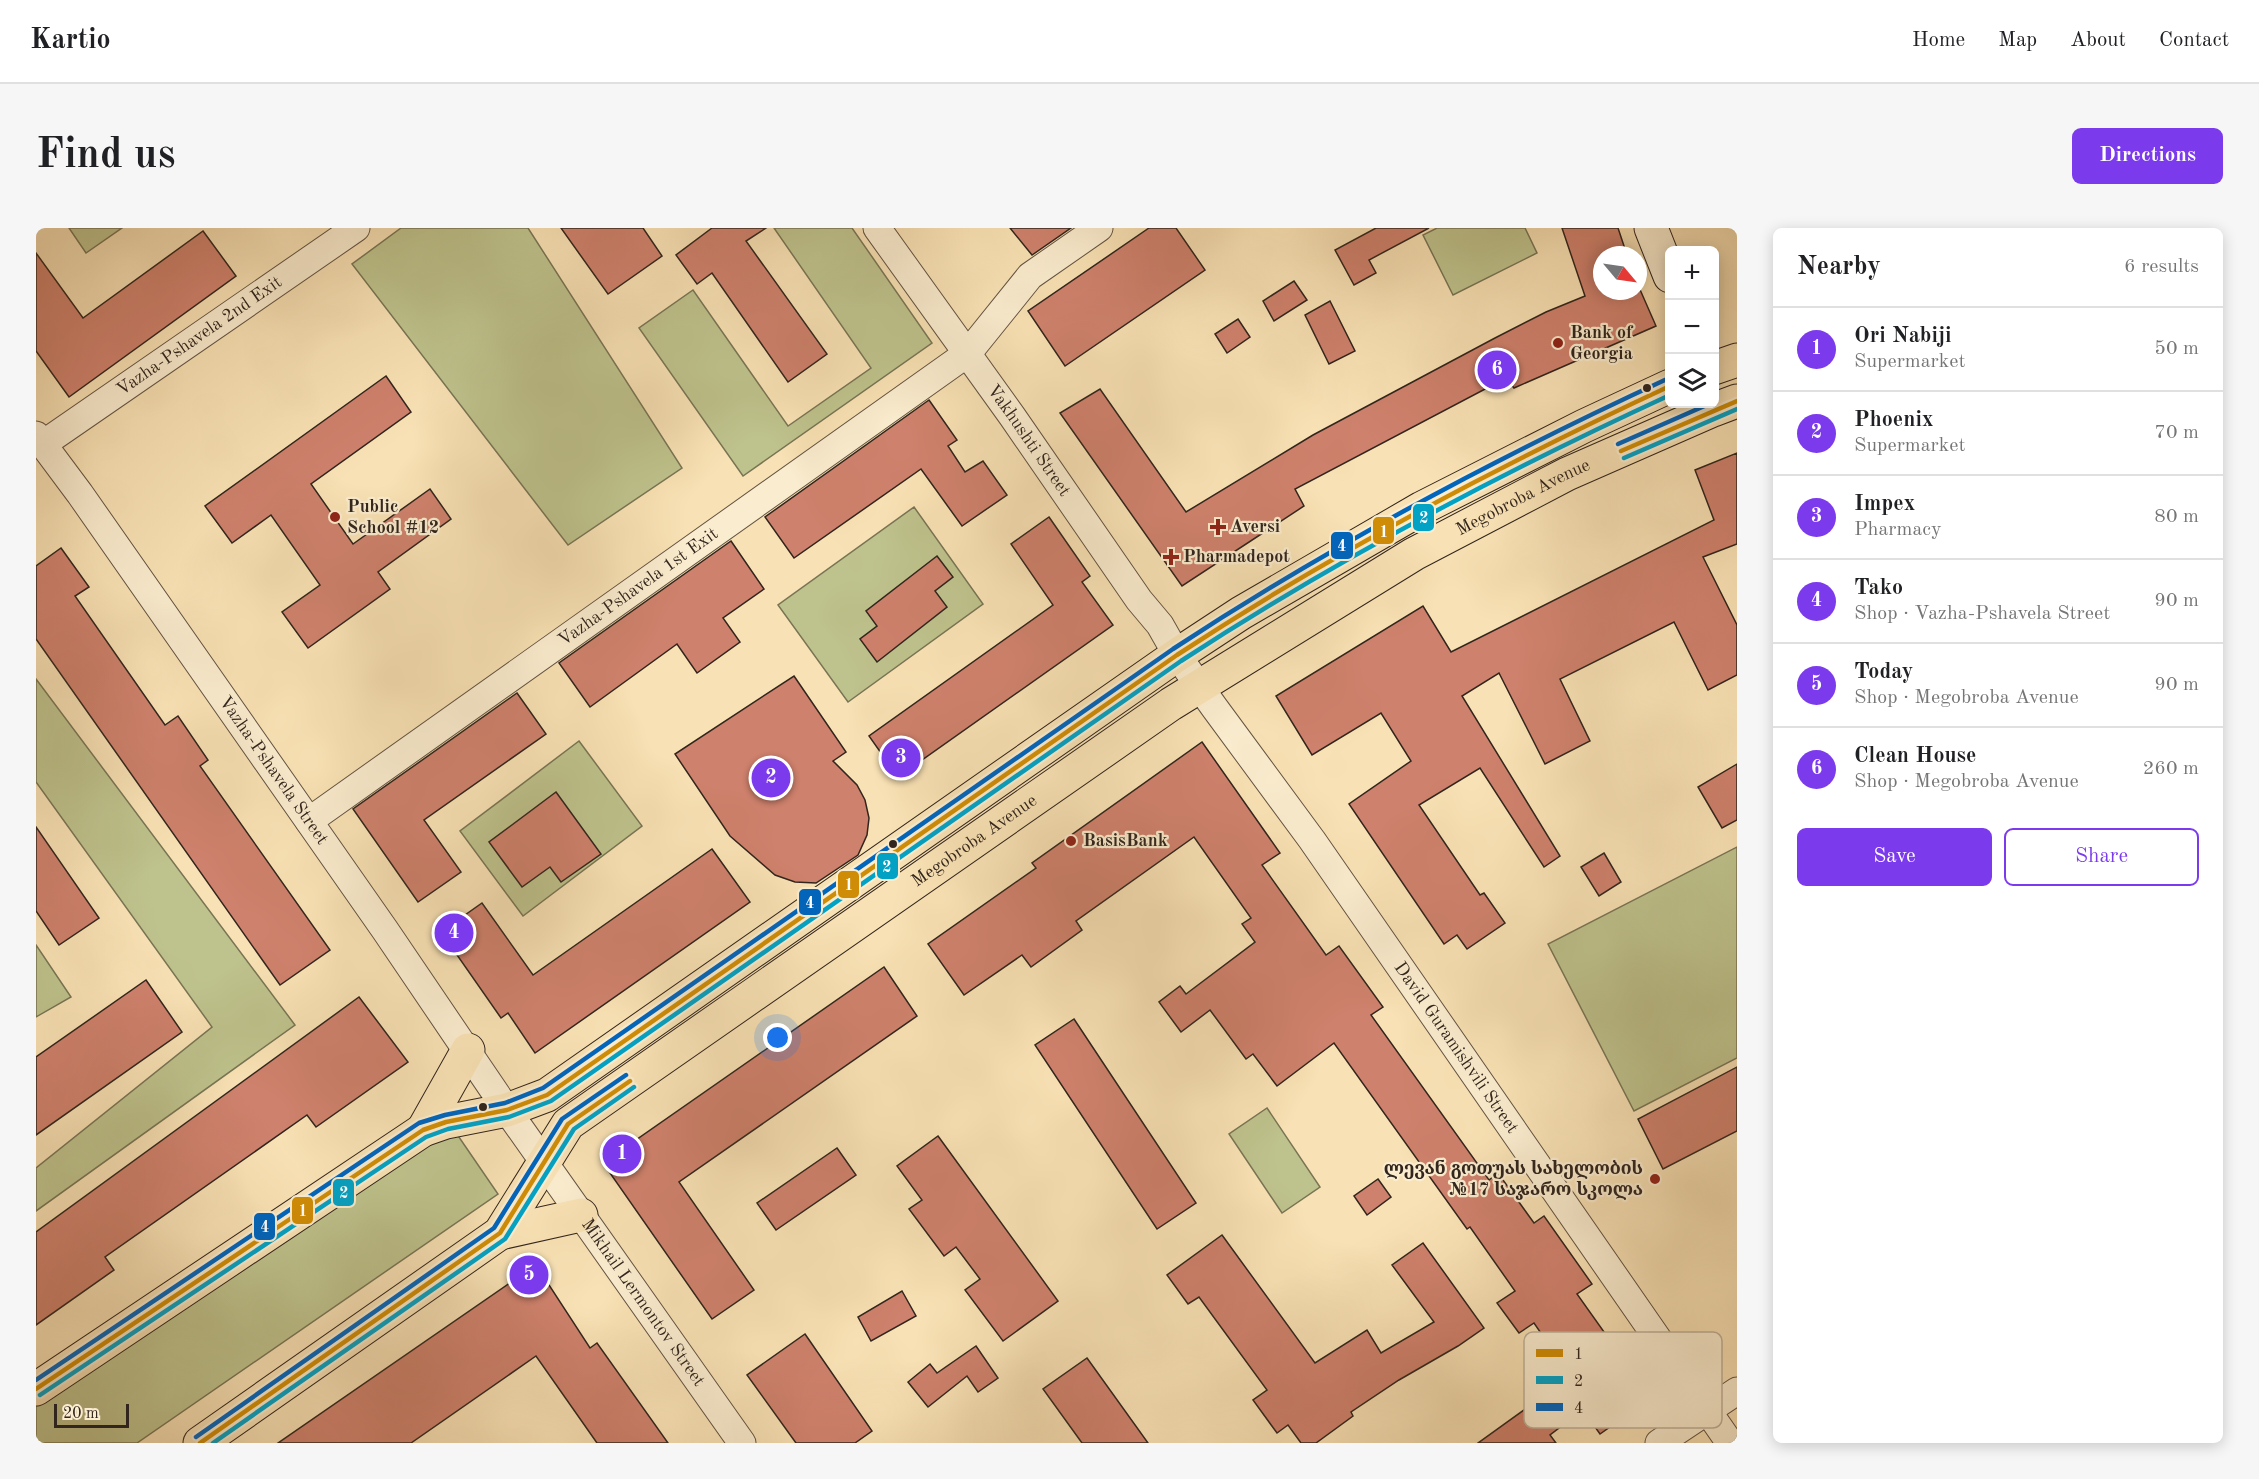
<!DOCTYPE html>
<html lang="en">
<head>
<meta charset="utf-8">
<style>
	body { margin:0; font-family:"Old Standard TT","Noto Serif Georgian",serif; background:#f6f6f6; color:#202124 }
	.controls { position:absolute; right:18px; top:18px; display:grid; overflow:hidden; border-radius:9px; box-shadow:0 3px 15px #0003 }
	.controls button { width:54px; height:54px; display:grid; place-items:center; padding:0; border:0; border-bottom:2px solid #e0e0e0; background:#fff; color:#202124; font:30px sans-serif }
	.compass { position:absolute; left:1557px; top:18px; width:54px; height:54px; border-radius:50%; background:#fff; box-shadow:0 3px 15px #0003; rotate:119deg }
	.scale { position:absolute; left:18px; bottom:15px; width:75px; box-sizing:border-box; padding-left:6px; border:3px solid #31251d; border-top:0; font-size:16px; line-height:21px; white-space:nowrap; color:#31251d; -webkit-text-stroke:4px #faecce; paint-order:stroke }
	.you { position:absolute; left:742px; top:810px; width:21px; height:21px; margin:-15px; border:4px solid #fff; border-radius:50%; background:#1a73e8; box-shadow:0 0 0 9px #1a73e833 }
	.badge { display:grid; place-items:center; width:39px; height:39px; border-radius:50%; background:#7c3aed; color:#fff; font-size:20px; font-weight:700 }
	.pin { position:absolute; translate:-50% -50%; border:3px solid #fff; box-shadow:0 2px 6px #0006 }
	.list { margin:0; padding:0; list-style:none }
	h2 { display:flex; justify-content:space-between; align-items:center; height:78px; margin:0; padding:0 24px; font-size:26px }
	h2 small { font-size:20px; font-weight:400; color:#757577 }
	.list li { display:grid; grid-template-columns:39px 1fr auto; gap:18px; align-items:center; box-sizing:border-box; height:84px; padding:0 24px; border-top:2px solid #e0e0e0 }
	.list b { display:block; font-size:22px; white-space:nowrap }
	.list p { margin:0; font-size:20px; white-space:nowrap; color:#757577 }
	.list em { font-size:20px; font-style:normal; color:#757577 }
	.actions { display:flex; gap:12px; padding:18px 24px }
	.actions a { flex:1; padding:14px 0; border:2px solid #7c3aed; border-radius:9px; text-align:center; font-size:21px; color:#7c3aed }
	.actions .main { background:#7c3aed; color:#fff }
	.icon { flex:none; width:33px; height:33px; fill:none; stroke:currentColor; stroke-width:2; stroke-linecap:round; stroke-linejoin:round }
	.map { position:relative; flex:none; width:1701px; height:1215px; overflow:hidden; border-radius:9px }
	header { display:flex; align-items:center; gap:36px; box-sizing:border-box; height:84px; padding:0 30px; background:#fff; border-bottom:2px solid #e0e0e0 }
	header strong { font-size:28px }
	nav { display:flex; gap:33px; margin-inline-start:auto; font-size:21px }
	.intro { display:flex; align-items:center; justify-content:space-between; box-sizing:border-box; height:144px; padding:0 36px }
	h1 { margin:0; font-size:42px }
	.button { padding:15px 27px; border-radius:9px; background:#7c3aed; color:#fff; font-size:21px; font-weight:700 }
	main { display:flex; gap:36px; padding:0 36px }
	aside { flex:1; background:#fff; border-radius:9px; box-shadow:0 3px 15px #0003 }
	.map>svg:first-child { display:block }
</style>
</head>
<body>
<header>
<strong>Kartio</strong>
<nav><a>Home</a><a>Map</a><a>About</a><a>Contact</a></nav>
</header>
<div class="intro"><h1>Find us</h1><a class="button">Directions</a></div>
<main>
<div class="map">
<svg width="1701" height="1215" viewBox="0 0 1701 1215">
	<rect width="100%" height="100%" fill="#f8e1b4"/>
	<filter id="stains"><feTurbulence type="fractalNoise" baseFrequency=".00333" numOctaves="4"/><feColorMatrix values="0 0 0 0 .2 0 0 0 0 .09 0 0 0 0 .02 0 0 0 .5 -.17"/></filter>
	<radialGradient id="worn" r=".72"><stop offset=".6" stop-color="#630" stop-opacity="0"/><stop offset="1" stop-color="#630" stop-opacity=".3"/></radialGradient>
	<g fill="#bec28c" stroke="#787454" stroke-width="1.5">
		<polygon points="33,0 86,0 50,25"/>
		<polygon points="365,0 492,0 646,240 532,317 316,36"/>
		<polygon points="738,0 816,0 896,115 707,248 603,100 657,62 752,198 835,140"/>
		<polygon points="1401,0 1489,0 1501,25 1417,67 1387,7"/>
		<polygon points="878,279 947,376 812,474 742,377"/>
		<polygon points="0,451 259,797 0,983 0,940 176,799 0,554"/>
		<polygon points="543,513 606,598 487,688 424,603"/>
		<polygon points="1701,619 1701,830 1598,883 1512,716"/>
		<polygon points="0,717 35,769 0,789"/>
		<polygon points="1231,880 1284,959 1246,985 1193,906"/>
		<polygon points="414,896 462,966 101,1215 0,1215 0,1167"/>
	</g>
	<g fill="#ce816c" stroke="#31251d" stroke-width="1.5">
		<polygon points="525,0 607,0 626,28 572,66"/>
		<polygon points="676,0 730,0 710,13 791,126 752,154 676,45 661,56 640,27"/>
		<polygon points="974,0 1035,0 996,27"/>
		<polygon points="1113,0 1140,0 1169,42 1029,138 992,83"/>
		<polygon points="1340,0 1393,0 1333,32 1340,45 1318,57 1299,22"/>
		<polygon points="1526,0 1582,0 1591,27 1566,27 1566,63 1602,63 1602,57 1620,98 1478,160 1470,150 1259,261 1268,278 1146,358 1024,185 1064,161 1150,284 1277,207 1459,110 1510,84 1549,68"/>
		<polygon points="167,3 200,48 33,169 0,123 0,25 47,90"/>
		<polygon points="1258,53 1271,72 1238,93 1227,73"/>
		<polygon points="1294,73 1319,123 1293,136 1269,87"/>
		<polygon points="1202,91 1214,109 1191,125 1179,106"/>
		<polygon points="350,148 375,184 275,256 317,316 394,261 415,291 342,344 354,361 272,420 246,384 284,357 235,287 196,315 169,278"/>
		<polygon points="893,172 921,212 912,218 929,244 947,233 971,267 926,298 885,241 758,330 729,289"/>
		<polygon points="1701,225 1701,316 1667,329 1701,397 1701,447 1672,462 1638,394 1524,451 1554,513 1509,536 1463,445 1426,468 1524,628 1508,639 1444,540 1383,577 1444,667 1448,665 1469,695 1431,721 1421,707 1408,716 1313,576 1375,533 1345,485 1276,527 1240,468 1387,378 1415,424 1678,292 1659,242"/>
		<polygon points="1013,289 1054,348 1046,354 1077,397 862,549 833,508 1017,377 975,316"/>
		<polygon points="695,313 728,361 687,390 704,414 661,445 641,416 554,479 523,435"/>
		<polygon points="25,320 53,359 39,368 129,497 142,488 172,532 164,538 294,722 244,757 0,411 0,338"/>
		<polygon points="901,328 917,349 899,363 911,379 841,434 824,411 841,398 830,383"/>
		<polygon points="758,448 810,524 797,533 821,557 829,572 833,590 831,607 822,627 780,655 759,654 739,647 694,608 639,526"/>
		<polygon points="481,465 510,506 388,592 425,644 382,674 317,581"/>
		<polygon points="1166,514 1244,625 1226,637 1290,727 1303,718 1347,779 1335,787 1453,952 1462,945 1498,995 1508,988 1556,1056 1541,1066 1615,1170 1564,1206 1547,1182 1514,1207 1520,1215 1442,1215 1520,1159 1516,1154 1531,1143 1498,1095 1483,1105 1461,1075 1479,1063 1434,999 1431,1001 1298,815 1241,858 1217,826 1210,831 1174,782 1145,804 1123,774 1144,758 1150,766 1219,714 1206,696 1215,690 1158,609 1040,693 1046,702 995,739 986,727 928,767 892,716 1000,640 996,635"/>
		<polygon points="1701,536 1701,592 1686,600 1662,559"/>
		<polygon points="520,564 565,626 525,654 514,639 486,659 453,614"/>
		<polygon points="0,599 63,690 23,717 0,683"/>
		<polygon points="676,621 714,674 499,825 472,785 465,790 405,704 446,675 497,747"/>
		<polygon points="1568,625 1585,654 1563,668 1545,639"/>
		<polygon points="848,739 881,788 643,954 718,1062 676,1091 567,935"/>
		<polygon points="110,752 146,804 0,907 0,829"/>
		<polygon points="323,769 372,834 280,899 271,887 69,1029 78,1042 0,1097 0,1004"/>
		<polygon points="1038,791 1160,975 1121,1001 999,817"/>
		<polygon points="1701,839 1701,903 1627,941 1602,891"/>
		<polygon points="902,908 1022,1073 967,1113 929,1062 944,1051 920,1019 908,1028 873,981 886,972 861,938"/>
		<polygon points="801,920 820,947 740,1002 721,975"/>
		<polygon points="1342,951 1355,969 1331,987 1318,968"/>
		<polygon points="1186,1007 1279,1135 1331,1102 1345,1125 1398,1094 1356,1037 1387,1015 1448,1100 1422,1118 1363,1152 1315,1184 1317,1188 1280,1215 1265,1215 1252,1197 1241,1205 1217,1172 1231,1162 1163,1069 1152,1076 1131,1047"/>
		<polygon points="500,1037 554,1120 561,1115 632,1215 561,1215 500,1128 375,1215 242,1215"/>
		<polygon points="866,1063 880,1088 835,1113 822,1089"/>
		<polygon points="769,1106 836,1203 819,1215 760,1215 711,1147"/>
		<polygon points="940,1118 962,1150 942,1164 931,1148 892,1179 872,1154 894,1136 901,1145"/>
		<polygon points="1051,1130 1112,1215 1046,1215 1007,1161"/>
	</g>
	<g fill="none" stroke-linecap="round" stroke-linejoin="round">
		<g stroke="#635443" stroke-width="29">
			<g id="street">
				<path id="s1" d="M841 0 976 188 1103 372 1124 397 1141 427 1178 479 1276 612 1694 1215"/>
				<path id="s2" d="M0 207 44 266 349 702 471 882 706 1215"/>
				<path id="s3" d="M7 216 320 0"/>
				<path id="s4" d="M273 593 932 125 994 48 1063 0"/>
				<polyline points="1623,1215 1701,1163"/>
			</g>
		</g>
		<g stroke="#31251d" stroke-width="35">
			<polyline id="secondary" points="1615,0 1634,48"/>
		</g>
		<g stroke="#31251d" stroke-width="35">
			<g id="primary">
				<polyline points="1678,140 1701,132"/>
				<polyline points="387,902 432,822"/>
				<polyline points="464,1005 545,987"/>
				<polyline points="0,1161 387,902 410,894 471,882 511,867 1141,427 1205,385 1386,280 1548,198 1634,158"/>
				<path id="s5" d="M164 1215 464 1005 532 896 1135 476 1378 326 1531 246 1677 182 1701 173"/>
			</g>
		</g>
		<use href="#street" stroke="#faecce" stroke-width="27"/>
		<use href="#secondary" stroke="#faecce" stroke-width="33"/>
		<use href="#primary" stroke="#f8e1b4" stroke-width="33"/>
		<g stroke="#faecce" stroke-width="9">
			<g id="bus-1">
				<polyline points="1585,223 1701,173"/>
				<path d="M0 1161 387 902 410 894 471 882 511 867 1141 427C1298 324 1464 237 1634 158"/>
				<polyline points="164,1215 464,1005 532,896 594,853"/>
			</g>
		</g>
		<g stroke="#faecce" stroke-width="9">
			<g id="bus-2">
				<polyline points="1588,230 1701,181"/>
				<path d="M4 1167 390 909 412 901 473 889 515 873 1145 433C1301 331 1465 245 1634 167"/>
				<polyline points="177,1215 469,1011 538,901 598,859"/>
			</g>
		</g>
		<g stroke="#faecce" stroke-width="9">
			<g id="bus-3">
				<polyline points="1582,216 1673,176"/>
				<path d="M0 1152 383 895 409 887 469 875 507 860 1137 421C1294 318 1460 230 1631 151"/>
				<polyline points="160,1209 458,1000 526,891 590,847"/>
			</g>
		</g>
		<use href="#bus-1" stroke="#cf8c06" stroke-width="4.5"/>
		<use href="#bus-2" stroke="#02a2c5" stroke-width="4.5"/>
		<use href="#bus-3" stroke="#0065bd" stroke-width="4.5"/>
	</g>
	<g fill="#8f2418" stroke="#faecce" stroke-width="2">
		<circle cx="1522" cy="115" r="6"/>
		<circle cx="299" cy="289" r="6"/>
		<path d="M1179 290h6v6h6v6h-6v6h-6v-6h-6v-6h6z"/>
		<path d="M1132 320h6v6h6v6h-6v6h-6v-6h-6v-6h6z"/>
		<circle cx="1035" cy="613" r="6"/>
		<circle cx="1619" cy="951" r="6"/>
	</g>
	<g fill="#31251d" stroke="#faecce" stroke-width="2">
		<circle cx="1611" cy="160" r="5"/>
		<circle cx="857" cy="616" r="5"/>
		<circle cx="447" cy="879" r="5"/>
	</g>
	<g text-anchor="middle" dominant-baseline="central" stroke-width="4.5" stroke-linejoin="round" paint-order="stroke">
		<g font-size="18" font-weight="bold" fill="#31251d" stroke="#faecce" text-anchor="start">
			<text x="1534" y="105">Bank of<tspan x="1534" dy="21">Georgia</tspan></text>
			<text x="311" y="279">Public<tspan x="311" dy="21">School #12</tspan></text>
			<text x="1194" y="299">Aversi</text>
			<text x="1147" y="329">Pharmadepot</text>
			<text x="1047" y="613">BasisBank</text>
			<text x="1607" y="941" text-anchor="end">ლევან გოთუას სახელობის<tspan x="1607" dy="21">№17 საჯარო სკოლა</tspan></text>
		</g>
		<g font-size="18" fill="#31251d" stroke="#faecce">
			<text stroke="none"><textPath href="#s3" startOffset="190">Vazha-Pshavela 2nd Exit</textPath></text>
			<text stroke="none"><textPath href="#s1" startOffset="261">Vakhushti Street</textPath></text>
			<text stroke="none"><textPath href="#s5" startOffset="1638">Megobroba Avenue</textPath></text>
			<text stroke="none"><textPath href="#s4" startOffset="404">Vazha-Pshavela 1st Exit</textPath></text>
			<text stroke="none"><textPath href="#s2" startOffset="411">Vazha-Pshavela Street</textPath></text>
			<text stroke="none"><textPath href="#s5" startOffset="990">Megobroba Avenue</textPath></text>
			<text stroke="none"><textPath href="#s1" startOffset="1004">David Guramishvili Street</textPath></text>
			<text stroke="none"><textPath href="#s2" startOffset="1059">Mikhail Lermontov Street</textPath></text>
		</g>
	</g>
	<rect x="1488" y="1104" width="198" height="96" rx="9" fill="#faecce" stroke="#beb099" stroke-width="1.5"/>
	<rect x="1500" y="1121" width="27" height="8" fill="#cf8c06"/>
	<rect x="1500" y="1148" width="27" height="8" fill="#02a2c5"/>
	<rect x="1500" y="1175" width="27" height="8" fill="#0065bd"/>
	<g font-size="16" fill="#31251d">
		<text x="1538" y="1131">1</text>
		<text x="1538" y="1158">2</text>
		<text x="1538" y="1185">4</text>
	</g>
	<g stroke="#faecce" stroke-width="2">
		<rect x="1376" y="275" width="23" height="29" rx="6" fill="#02a2c5"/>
		<rect x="1336" y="288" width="23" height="29" rx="6" fill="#cf8c06"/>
		<rect x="1294" y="303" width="24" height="29" rx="6" fill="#0065bd"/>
		<rect x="840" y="624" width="23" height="28" rx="6" fill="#02a2c5"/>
		<rect x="801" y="642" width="23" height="29" rx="6" fill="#cf8c06"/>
		<rect x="762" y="660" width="24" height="28" rx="6" fill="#0065bd"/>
		<rect x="296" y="950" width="23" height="29" rx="6" fill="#02a2c5"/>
		<rect x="255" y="968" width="23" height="29" rx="6" fill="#cf8c06"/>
		<rect x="217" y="984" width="23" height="29" rx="6" fill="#0065bd"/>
	</g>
	<g font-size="16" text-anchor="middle" font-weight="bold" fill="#fff">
		<text x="1388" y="295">2</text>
		<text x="1348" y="309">1</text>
		<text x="1306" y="323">4</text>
		<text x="851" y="644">2</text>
		<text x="813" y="662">1</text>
		<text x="774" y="680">4</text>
		<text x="308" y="970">2</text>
		<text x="267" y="988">1</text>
		<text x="229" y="1004">4</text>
	</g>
	<rect width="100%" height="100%" filter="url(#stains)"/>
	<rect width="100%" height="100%" fill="url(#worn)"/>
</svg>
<div class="controls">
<button>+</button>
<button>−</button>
<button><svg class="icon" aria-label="layers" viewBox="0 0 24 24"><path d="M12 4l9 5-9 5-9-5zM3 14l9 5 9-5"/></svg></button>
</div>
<svg class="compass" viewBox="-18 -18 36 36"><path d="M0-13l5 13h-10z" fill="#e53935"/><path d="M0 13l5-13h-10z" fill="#757577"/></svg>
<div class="scale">20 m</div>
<div class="you"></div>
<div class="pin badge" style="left:586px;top:926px">1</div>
<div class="pin badge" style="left:735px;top:550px">2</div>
<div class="pin badge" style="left:865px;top:530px">3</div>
<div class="pin badge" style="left:418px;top:705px">4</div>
<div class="pin badge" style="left:493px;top:1047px">5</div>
<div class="pin badge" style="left:1461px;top:142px">6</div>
</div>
<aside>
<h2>Nearby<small>6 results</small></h2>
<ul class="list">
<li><span class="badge">1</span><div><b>Ori Nabiji</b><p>Supermarket</p></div><em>50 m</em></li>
<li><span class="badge">2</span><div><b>Phoenix</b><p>Supermarket</p></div><em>70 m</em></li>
<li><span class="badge">3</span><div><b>Impex</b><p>Pharmacy</p></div><em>80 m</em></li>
<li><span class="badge">4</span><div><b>Tako</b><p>Shop · Vazha-Pshavela Street</p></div><em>90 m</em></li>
<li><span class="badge">5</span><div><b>Today</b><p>Shop · Megobroba Avenue</p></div><em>90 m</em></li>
<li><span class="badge">6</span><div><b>Clean House</b><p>Shop · Megobroba Avenue</p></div><em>260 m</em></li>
</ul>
<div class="actions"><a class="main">Save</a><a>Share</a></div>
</aside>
</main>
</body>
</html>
